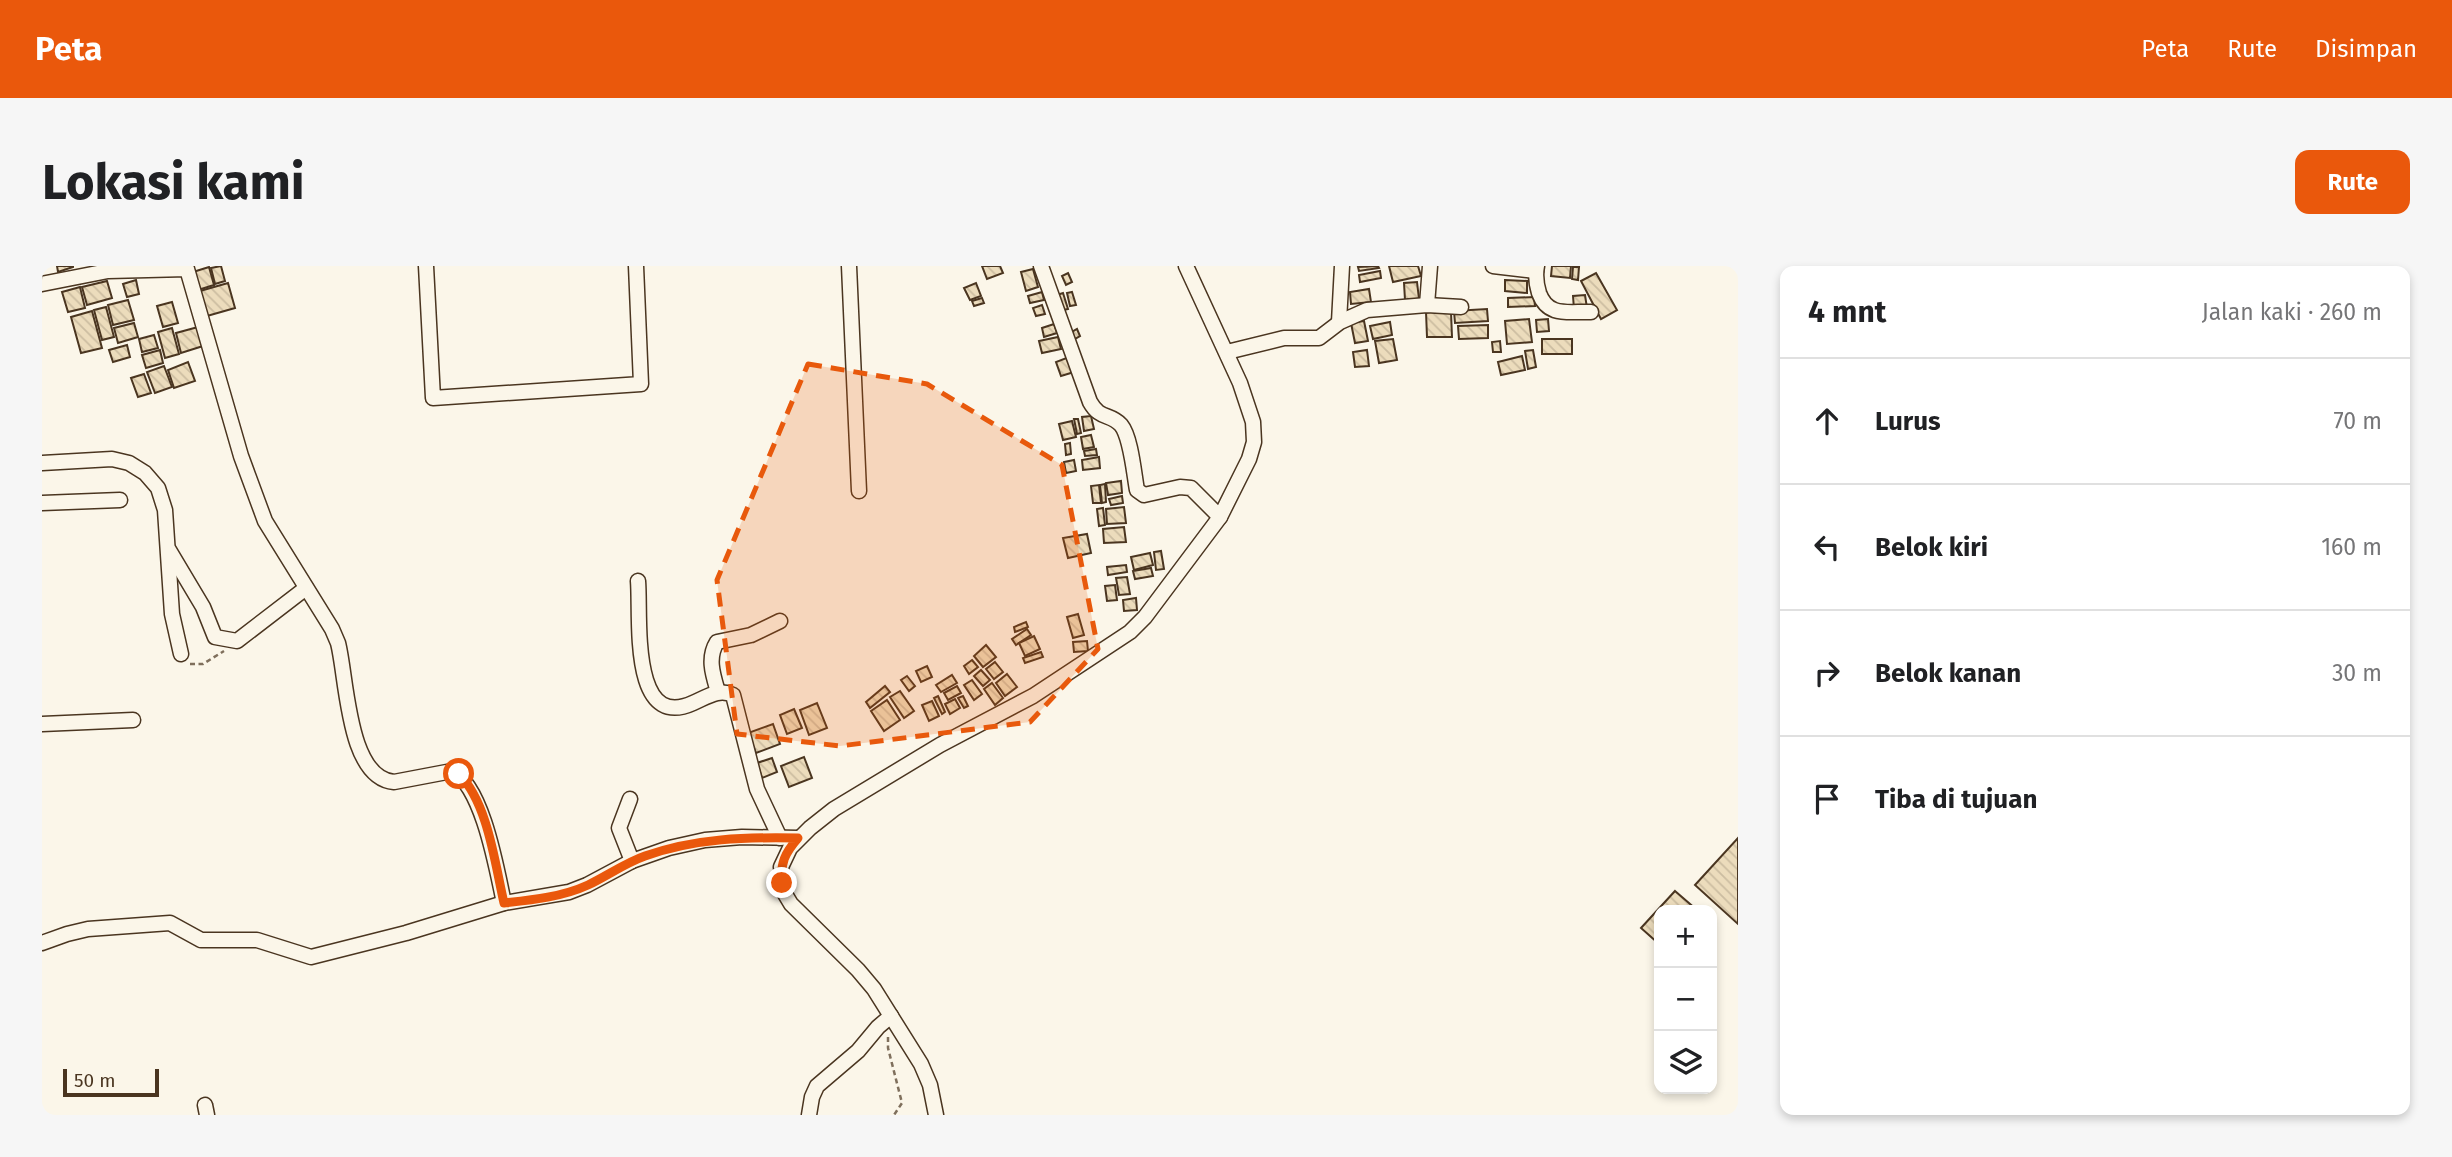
<!DOCTYPE html>
<html lang="id">
<head>
<meta charset="utf-8">
<style>
	body { margin:0; font-family:"Fira Sans",sans-serif; background:#f6f6f6; color:#202124 }
	.controls { position:absolute; right:21px; bottom:21px; display:grid; overflow:hidden; border-radius:14px; box-shadow:0 4px 10px #0003 }
	.controls button { width:63px; height:63px; display:grid; place-items:center; padding:0; border:0; border-bottom:2px solid #e0e0e0; background:#fff; color:#202124; font:35px sans-serif }
	.scale { position:absolute; left:21px; bottom:18px; width:96px; box-sizing:border-box; padding-left:7px; border:4px solid #4a3520; border-top:0; font-size:19px; line-height:24px; white-space:nowrap; color:#4a3520; -webkit-text-stroke:5px #fbf6e9; paint-order:stroke }
	.stop { position:absolute; width:21px; height:21px; margin:-16px; border:5px solid #ea580c; border-radius:50%; background:#fff }
	.stop.end { background:#ea580c; border-color:#fff; box-shadow:0 2px 7px #0008 }
	.list { margin:0; padding:0; list-style:none }
	h2 { display:flex; justify-content:space-between; align-items:center; height:91px; margin:0; padding:0 28px; font-size:30px }
	h2 small { font-size:23px; font-weight:400; color:#757577 }
	.list li { display:grid; grid-template-columns:46px 1fr auto; gap:21px; align-items:center; box-sizing:border-box; height:126px; padding:0 28px; border-top:2px solid #e0e0e0 }
	.list b { display:block; font-size:26px; white-space:nowrap }
	.list em { font-size:23px; font-style:normal; color:#757577 }
	.icon { flex:none; width:38px; height:38px; fill:none; stroke:currentColor; stroke-width:2; stroke-linecap:round; stroke-linejoin:round }
	.map { position:relative; flex:none; width:1696px; height:849px; overflow:hidden; border-radius:14px }
	header { display:flex; align-items:center; gap:42px; box-sizing:border-box; height:98px; padding:0 35px; background:#ea580c; color:#fff }
	header strong { font-size:33px }
	nav { display:flex; gap:38px; margin-inline-start:auto; font-size:24px }
	.intro { display:flex; align-items:center; justify-content:space-between; box-sizing:border-box; height:168px; padding:0 42px }
	h1 { margin:0; font-size:49px }
	.button { padding:18px 32px; border-radius:14px; background:#ea580c; color:#fff; font-size:24px; font-weight:700 }
	main { display:flex; gap:42px; padding:0 42px }
	aside { flex:1; background:#fff; border-radius:14px; box-shadow:0 4px 10px #0003 }
	.map>svg:first-child { display:block }
</style>
</head>
<body>
<header>
<strong>Peta</strong>
<nav><a>Peta</a><a>Rute</a><a>Disimpan</a></nav>
</header>
<div class="intro"><h1>Lokasi kami</h1><a class="button">Rute</a></div>
<main>
<div class="map">
<svg width="1696" height="849" viewBox="0 0 1696 849">
	<defs>
		<pattern id="building-back-hatch" width="6" height="6" patternUnits="userSpaceOnUse" patternTransform="scale(1.75)"><rect width="6" height="6" fill="#ecdcbc"/><path d="M-1 5l2 2M0 0l6 6M5-1l2 2" fill="none" stroke="#ccbda1"/></pattern>
	</defs>
	<rect width="100%" height="100%" fill="#fbf6e9"/>
	<g fill="url(#building-back-hatch)" stroke="#4a3520" stroke-width="2">
		<polygon points="15,0 31,0 31,1 16,6"/>
		<polygon points="179,0 183,15 173,18 169,2"/>
		<polygon points="940,0 958,0 961,7 945,13"/>
		<polygon points="1336,0 1337,2 1317,5 1316,1"/>
		<polygon points="1347,0 1376,0 1379,10 1351,16"/>
		<polygon points="1510,0 1529,0 1528,12 1509,10"/>
		<polygon points="167,1 172,19 156,24 151,6"/>
		<polygon points="1531,1 1537,1 1536,14 1530,13"/>
		<polygon points="991,3 996,21 984,25 979,6"/>
		<polygon points="1338,5 1339,12 1318,16 1317,9"/>
		<polygon points="1026,7 1030,16 1024,19 1020,10"/>
		<polygon points="1554,7 1575,44 1559,53 1539,15"/>
		<polygon points="94,14 97,28 85,31 81,18"/>
		<polygon points="1463,14 1485,15 1485,27 1463,25"/>
		<polygon points="65,15 70,32 45,39 40,21"/>
		<polygon points="1375,16 1377,33 1363,34 1362,17"/>
		<polygon points="186,17 193,42 165,50 158,25"/>
		<polygon points="934,17 939,30 928,34 922,22"/>
		<polygon points="38,21 43,42 26,46 20,26"/>
		<polygon points="1327,23 1329,36 1309,38 1308,26"/>
		<polygon points="1000,26 1002,34 988,37 986,30"/>
		<polygon points="1030,26 1034,39 1028,40 1025,27"/>
		<polygon points="1021,27 1026,43 1017,45 1012,30"/>
		<polygon points="1543,29 1545,42 1532,43 1531,30"/>
		<polygon points="1492,31 1493,40 1466,41 1466,32"/>
		<polygon points="940,32 942,37 932,40 930,35"/>
		<polygon points="86,34 92,54 71,59 66,39"/>
		<polygon points="130,36 136,57 121,61 115,40"/>
		<polygon points="1000,39 1003,48 994,50 991,42"/>
		<polygon points="64,41 72,71 60,74 52,44"/>
		<polygon points="1445,43 1446,55 1413,57 1412,45"/>
		<polygon points="50,45 60,82 39,87 29,51"/>
		<polygon points="1384,46 1409,46 1410,71 1385,71"/>
		<polygon points="1487,53 1490,76 1465,78 1463,55"/>
		<polygon points="1506,53 1507,65 1495,66 1494,54"/>
		<polygon points="1322,55 1326,75 1313,77 1309,57"/>
		<polygon points="1348,56 1350,69 1331,73 1328,60"/>
		<polygon points="92,57 96,71 76,77 72,62"/>
		<polygon points="1012,58 1015,67 1002,71 1000,62"/>
		<polygon points="1446,59 1446,72 1417,73 1416,60"/>
		<polygon points="156,61 161,80 139,87 134,67"/>
		<polygon points="130,62 137,88 123,92 116,66"/>
		<polygon points="1035,63 1038,70 1031,74 1028,67"/>
		<polygon points="112,69 116,82 100,86 97,73"/>
		<polygon points="1016,71 1019,83 1000,87 997,75"/>
		<polygon points="1351,73 1355,94 1337,97 1333,75"/>
		<rect x="1500" y="73" width="30" height="15"/>
		<polygon points="1458,75 1459,86 1451,86 1450,76"/>
		<polygon points="85,79 88,91 71,96 67,84"/>
		<polygon points="118,84 121,97 104,102 100,89"/>
		<polygon points="1325,84 1327,100 1313,101 1311,86"/>
		<polygon points="1491,84 1494,101 1486,103 1483,85"/>
		<polygon points="1480,90 1483,104 1459,109 1456,96"/>
		<polygon points="1027,91 1032,106 1019,110 1014,96"/>
		<polygon points="146,96 153,115 132,122 126,104"/>
		<polygon points="122,100 130,121 113,127 105,106"/>
		<polygon points="102,108 109,127 96,131 89,112"/>
		<polygon points="1049,150 1052,163 1042,165 1040,151"/>
		<polygon points="1032,153 1036,153 1039,167 1035,168"/>
		<polygon points="1030,155 1034,171 1021,174 1017,158"/>
		<polygon points="1049,169 1052,181 1041,183 1039,171"/>
		<polygon points="1028,177 1029,188 1024,189 1023,178"/>
		<polygon points="1054,183 1055,189 1043,190 1042,185"/>
		<polygon points="1057,191 1058,202 1041,204 1040,194"/>
		<polygon points="1032,194 1034,205 1024,207 1022,196"/>
		<polygon points="1079,215 1080,227 1066,229 1064,217"/>
		<polygon points="1063,218 1064,236 1060,237 1058,219"/>
		<polygon points="1057,219 1059,237 1051,237 1049,220"/>
		<polygon points="1080,230 1081,237 1069,239 1067,233"/>
		<polygon points="1082,241 1084,257 1065,258 1064,243"/>
		<polygon points="1061,242 1063,259 1057,260 1055,243"/>
		<polygon points="1082,261 1084,276 1062,277 1061,263"/>
		<polygon points="1045,268 1049,287 1026,292 1021,272"/>
		<polygon points="1119,285 1122,303 1114,304 1112,286"/>
		<polygon points="1108,287 1111,299 1092,304 1089,291"/>
		<polygon points="1084,299 1085,306 1066,309 1065,301"/>
		<polygon points="1109,302 1111,310 1093,313 1091,305"/>
		<polygon points="1085,311 1088,328 1077,329 1074,312"/>
		<polygon points="1073,319 1075,334 1065,335 1063,320"/>
		<polygon points="1094,332 1095,344 1082,345 1081,334"/>
		<polygon points="1036,348 1042,369 1031,372 1025,351"/>
		<polygon points="984,356 986,361 973,366 972,361"/>
		<polygon points="985,363 989,369 974,379 970,373"/>
		<polygon points="992,370 998,383 983,390 977,377"/>
		<polygon points="1045,375 1046,385 1032,386 1031,376"/>
		<polygon points="944,379 954,391 941,401 932,390"/>
		<polygon points="999,386 1001,391 983,397 981,392"/>
		<polygon points="930,394 936,401 927,408 922,400"/>
		<polygon points="953,396 961,406 952,413 944,403"/>
		<polygon points="885,400 890,411 879,416 874,405"/>
		<polygon points="939,404 948,414 941,420 932,410"/>
		<polygon points="965,408 975,421 963,430 954,417"/>
		<polygon points="910,409 915,417 899,426 894,419"/>
		<polygon points="865,410 873,420 867,425 859,414"/>
		<polygon points="930,414 940,428 932,434 922,419"/>
		<polygon points="950,417 961,432 953,439 942,423"/>
		<polygon points="843,420 848,426 828,442 824,436"/>
		<polygon points="915,420 919,427 906,434 902,427"/>
		<polygon points="858,425 872,445 862,452 848,431"/>
		<polygon points="896,430 903,446 900,448 892,432"/>
		<polygon points="921,430 926,440 922,442 916,432"/>
		<polygon points="913,433 918,442 908,448 903,438"/>
		<polygon points="845,434 858,454 842,465 829,445"/>
		<polygon points="890,435 897,450 887,455 880,439"/>
		<polygon points="775,437 785,462 767,469 758,444"/>
		<polygon points="752,443 760,462 745,468 738,449"/>
		<polygon points="731,458 738,478 714,487 706,467"/>
		<polygon points="762,491 770,512 747,521 739,500"/>
		<polygon points="730,492 735,506 720,512 715,497"/>
		<polygon points="1696,572 1696,658 1653,619"/>
		<polygon points="1633,625 1655,644 1617,644 1617,678 1599,662"/>
	</g>
	<g fill="none" stroke-linecap="round" stroke-linejoin="round">
		<g stroke="#4a3520" stroke-width="17">
			<g id="minor">
				<polyline points="384,0 391,132 599,118 594,0"/>
				<polyline points="807,0 817,225"/>
				<path d="M999 0 1048 136C1058 154 1068 147 1079 159 1089 171 1092 208 1095 224L1102 229 1138 221 1149 222 1178 251"/>
				<polyline points="1451,0 1494,5"/>
				<path d="M1495 0C1493 10 1494 17 1497 27 1506 52 1527 45 1549 46"/>
				<path d="M0 18 66 5 145 3 199 190 223 255 290 363 296 377C305 411 305 512 352 516L410 505C441 520 455 605 462 637"/>
				<polyline points="1385,39 1388,0"/>
				<polyline points="1297,56 1300,0"/>
				<polyline points="1185,86 1242,72 1277,72 1298,56 1325,44 1385,39 1419,41"/>
				<polyline points="0,197 70,193 87,197 103,207 116,222 123,244 130,348 139,388"/>
				<polyline points="0,237 78,234"/>
				<polyline points="127,284 161,341 173,371 195,375 264,322"/>
				<path d="M596 315C599 349 587 466 651 437 665 431 677 422 691 429L715 523 738 572"/>
				<path d="M676 426C671 409 665 392 675 376L709 369 738 355"/>
				<polyline points="0,458 91,454"/>
				<polyline points="588,533 577,562 590,595"/>
				<polyline points="0,677 25,668 46,663 128,657 159,674 215,674 269,691 364,667 462,637 527,626 545,619 590,595 627,582 663,574 700,571 756,572"/>
				<polyline points="163,839 165,849"/>
				<polyline points="767,849 770,831 775,820 816,785 836,761 849,750"/>
				<polyline points="894,849 888,819 879,798 832,723 816,704 749,638 743,628 739,601 748,582 768,562 792,543 898,479 991,430 1088,366 1103,351 1178,251 1207,193 1212,176 1211,156 1198,117 1144,0"/>
			</g>
		</g>
		<g stroke="#7f6f5c" stroke-width="2.5" stroke-dasharray="5 3.5" stroke-linecap="butt">
			<polyline points="148,398 161,398 182,385"/>
			<polyline points="846,771 846,782 860,837 852,849"/>
		</g>
		<use href="#minor" stroke="#fbf6e9" stroke-width="14"/>
	</g>
	<g fill="none" stroke-linecap="round" stroke-linejoin="round">
		<path stroke="#ea580c" stroke-width="9" d="M417 508C446 537 453 598 462 637 490 634 520 631 546 619 565 610 583 597 603 590 654 572 704 571 756 572 743 587 738 597 740 617"/>
	</g>
	<path fill="#e8590c" fill-opacity="0.2" stroke="#e8590c" stroke-width="5" stroke-dasharray="14 9" stroke-linejoin="round" d="M766 98 885 118 1020 199 1056 383 988 456 798 480 695 468 675 314Z"/>
</svg>
<div class="controls">
<button>+</button>
<button>−</button>
<button><svg class="icon" aria-label="layers" viewBox="0 0 24 24"><path d="M12 4l9 5-9 5-9-5zM3 14l9 5 9-5"/></svg></button>
</div>
<div class="scale">50 m</div>
<div class="stop" style="left:417px;top:508px"></div>
<div class="stop end" style="left:740px;top:617px"></div>
</div>
<aside>
<h2>4 mnt<small>Jalan kaki · 260 m</small></h2>
<ul class="list">
<li><svg class="icon" aria-label="ahead" viewBox="0 0 24 24"><path d="M12 20V5M6 11l6-6 6 6"/></svg><div><b>Lurus</b></div><em>70 m</em></li>
<li><svg class="icon" aria-label="left" viewBox="0 0 24 24"><path d="M17 20v-9H6M10 6l-5 5 5 5"/></svg><div><b>Belok kiri</b></div><em>160 m</em></li>
<li><svg class="icon" aria-label="right" viewBox="0 0 24 24"><path d="M7 20v-9h11M14 6l5 5-5 5"/></svg><div><b>Belok kanan</b></div><em>30 m</em></li>
<li><svg class="icon" aria-label="arrive" viewBox="0 0 24 24"><path d="M6 21V4h12l-3 4 3 4H6"/></svg><div><b>Tiba di tujuan</b></div></li>
</ul>
</aside>
</main>
</body>
</html>
